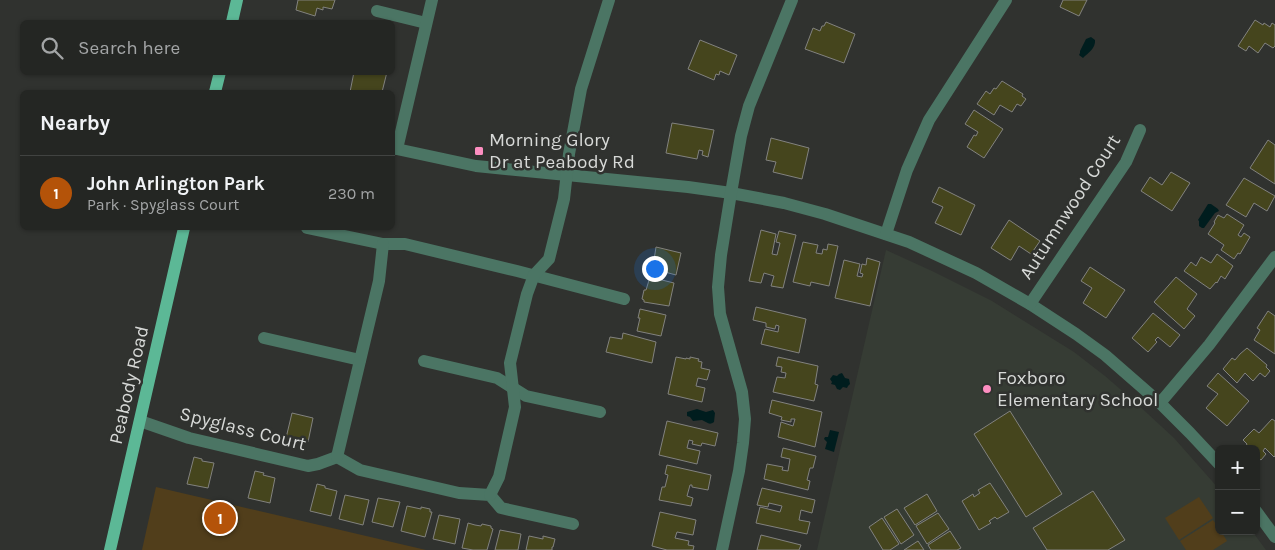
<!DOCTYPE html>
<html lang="en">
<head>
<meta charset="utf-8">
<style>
	body { margin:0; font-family:Karla,sans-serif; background:#2c2e2b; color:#f1f3f6 }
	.controls { position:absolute; right:15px; bottom:15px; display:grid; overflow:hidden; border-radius:8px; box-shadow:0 1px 4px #0004 }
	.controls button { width:45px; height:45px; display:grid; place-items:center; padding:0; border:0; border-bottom:1px solid #414341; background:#242623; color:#f1f3f6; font:25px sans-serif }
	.you { position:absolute; left:654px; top:268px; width:18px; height:18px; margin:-12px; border:4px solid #fff; border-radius:50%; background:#1a73e8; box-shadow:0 0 0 8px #1a73e833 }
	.badge { display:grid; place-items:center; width:32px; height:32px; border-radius:50%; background:#b45309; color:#fff; font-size:16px; font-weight:700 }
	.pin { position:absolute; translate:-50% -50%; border:2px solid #fff; box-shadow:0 1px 5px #0006 }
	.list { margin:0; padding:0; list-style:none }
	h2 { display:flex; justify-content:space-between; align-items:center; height:65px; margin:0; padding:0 20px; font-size:21px }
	h2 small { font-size:16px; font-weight:400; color:#a3a5a6 }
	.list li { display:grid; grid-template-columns:32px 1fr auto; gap:15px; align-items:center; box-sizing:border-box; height:75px; padding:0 20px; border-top:1px solid #414341 }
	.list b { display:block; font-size:19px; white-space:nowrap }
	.list p { margin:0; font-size:16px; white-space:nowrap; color:#a3a5a6 }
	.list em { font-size:16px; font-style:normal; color:#a3a5a6 }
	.icon { flex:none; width:28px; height:28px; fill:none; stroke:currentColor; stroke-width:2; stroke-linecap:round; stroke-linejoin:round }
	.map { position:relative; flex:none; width:1275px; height:550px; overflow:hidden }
	.search { position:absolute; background:#242623; box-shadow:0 1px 4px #0004; left:20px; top:20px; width:375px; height:55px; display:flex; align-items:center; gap:12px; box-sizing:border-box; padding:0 18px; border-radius:8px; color:#a3a5a6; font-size:19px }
	.panel { position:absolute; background:#242623; box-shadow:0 1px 4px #0004; left:20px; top:90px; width:375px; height:140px; border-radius:8px }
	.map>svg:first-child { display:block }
</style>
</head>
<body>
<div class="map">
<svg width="1275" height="550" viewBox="0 0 1275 550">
	<rect width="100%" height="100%" fill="#30322f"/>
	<polygon fill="#363c34" points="886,250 932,271 992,301 1074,352 1105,376 1135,402 1174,438 1219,489 1219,531 1252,531 1266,550 817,550"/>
	<g fill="#513e1b">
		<polygon points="156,487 426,550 142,550"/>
		<polygon points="1199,497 1213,518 1179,540 1165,518"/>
		<polygon points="1213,520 1219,528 1219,531 1221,531 1227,541 1213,550 1186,550 1180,541"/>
	</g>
	<g fill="#001d1e">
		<path d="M1091 37 1095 40C1096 48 1088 53 1083 58L1079 55 1080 53V51L1086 39Z"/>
		<polygon points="1208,204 1211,204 1218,209 1219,211 1215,213 1204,228 1202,228 1199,226 1199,221 1198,220"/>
		<polygon points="842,373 845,378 849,379 850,384 848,386 847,388 843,387 840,390 837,389 835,385 831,384 832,382 830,379 833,375 837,376 839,374"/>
		<path d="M697 409 706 412 713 410 715 413 714 422C709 426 707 422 702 420L693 421 690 417 687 416V412Z"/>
		<polygon points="830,430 839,432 834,452 825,449 827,442 824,439 825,437 828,437"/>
	</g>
	<g fill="#45451d" stroke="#82827f">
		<polygon points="298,0 335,0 332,9 323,7 323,10 317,8 315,16 296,10"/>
		<polygon points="1063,0 1087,0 1079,16 1060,7"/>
		<polygon points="1255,20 1263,25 1264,23 1270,27 1272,23 1275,25 1275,46 1273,48 1265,43 1258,53 1249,46 1246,51 1238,46"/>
		<polygon points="826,22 855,34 844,63 805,49 813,28 820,31 822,26 824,26"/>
		<polygon points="700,40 737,55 729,75 720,71 719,75 716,74 714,80 688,69"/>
		<polygon points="354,72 387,72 382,92 350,92"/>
		<polygon points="1002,81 1023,94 1022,96 1026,99 1021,106 1017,104 1012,112 1000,105 994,115 977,104 986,91 990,94 994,88 996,89"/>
		<polygon points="974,110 1003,129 984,158 967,147 974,135 976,136 978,132 965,124"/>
		<polygon points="672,123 714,130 708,157 702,155 703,151 699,150 697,159 666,153"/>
		<polygon points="771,138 809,148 802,179 773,172 776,162 766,160"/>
		<polygon points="1268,140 1275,145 1275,184 1250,168"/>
		<polygon points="1171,172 1190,183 1172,211 1141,191 1150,177 1162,185"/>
		<polygon points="1244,178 1275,196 1267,211 1254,203 1246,217 1226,205"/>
		<polygon points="939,187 975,205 961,235 935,223 943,207 932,202"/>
		<polygon points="1227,214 1244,225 1238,235 1241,237 1244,233 1250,237 1240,254 1238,253 1234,259 1221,250 1224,245 1208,234 1215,223 1214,222 1218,215 1224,218"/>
		<polygon points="1009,220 1040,241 1031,254 1019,246 1011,260 1010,260 991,248"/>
		<polygon points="761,230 776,234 772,254 777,255 780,243 776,242 779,231 796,235 783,288 771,286 774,276 764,273 761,283 749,281"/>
		<polygon points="803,242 818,245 816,253 822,254 823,249 827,250 828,244 838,246 829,286 811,282 810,286 793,282"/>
		<polygon points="656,247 681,253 676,275 650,268 652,260 654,260"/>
		<polygon points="1217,254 1233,266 1225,279 1221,276 1217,283 1216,282 1210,289 1184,271 1191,262 1196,266 1201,257 1211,263"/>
		<polygon points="867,258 880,262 870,306 835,298 844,260 860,264 857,276 862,277 863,274 860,273 862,264 866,265"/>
		<polygon points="1090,267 1125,290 1106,318 1083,303 1092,288 1081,281"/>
		<polygon points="650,277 674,283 669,306 644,302 644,300 642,299 644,290 646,290"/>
		<polygon points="1176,277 1197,294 1187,309 1195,316 1184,329 1154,302"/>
		<polygon points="756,307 806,319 799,353 761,344 765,329 778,332 779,326 776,325 775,329 766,327 766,323 753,320"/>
		<polygon points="640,309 666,315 661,336 637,331 640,318 638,318"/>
		<polygon points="1268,311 1275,316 1275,354 1254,340 1260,330 1257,328"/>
		<polygon points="1153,313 1180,335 1170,347 1158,337 1155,340 1157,342 1148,352 1132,338"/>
		<polygon points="623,333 656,342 652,363 606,352 610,337 622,339"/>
		<polygon points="1247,348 1267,365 1266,367 1270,371 1265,377 1260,373 1253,381 1245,373 1237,383 1223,369 1232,358 1235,360 1240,354"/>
		<polygon points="676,357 686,359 686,358 690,359 690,357 699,359 698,361 702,362 701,368 710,370 707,380 698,378 696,386 705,388 702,402 668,394"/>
		<polygon points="778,357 818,366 815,384 818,385 814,401 773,392 777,377 785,378 786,373 781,372 782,367 776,366"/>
		<polygon points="1218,373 1249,401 1227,426 1206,408 1218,394 1207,386"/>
		<polygon points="772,400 822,412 815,447 778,437 781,422 793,426 795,419 791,419 791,422 781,420 782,417 769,413"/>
		<polygon points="1010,411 1062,494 1026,517 974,434"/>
		<polygon points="292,413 313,418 308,442 286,438"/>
		<polygon points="1272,419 1275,421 1275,456 1274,457 1265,448 1263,451 1266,454 1261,460 1256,456 1256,449 1249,449 1246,446 1247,444 1243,440 1254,429 1259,433"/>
		<polygon points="667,421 718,433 715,446 702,443 701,446 692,444 693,441 689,440 687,448 700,451 697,464 659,455"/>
		<polygon points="783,448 816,456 813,468 810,468 807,480 810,481 808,490 764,479 767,464 783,467 782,470 788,471 790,459 781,457"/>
		<polygon points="194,457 202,459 202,461 214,463 208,488 187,484"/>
		<polygon points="667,465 711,475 708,490 692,487 692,485 690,485 687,496 693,498 691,506 659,500 662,487 665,487 668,475 665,474"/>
		<polygon points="255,471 264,473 263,475 275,478 270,503 248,498"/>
		<polygon points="990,483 1009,512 997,519 995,517 989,521 991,523 979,530 962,501 973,494 974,497 980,493 978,490"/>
		<polygon points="317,484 325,486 325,488 337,491 331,516 310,511"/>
		<polygon points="762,488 815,500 812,513 801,510 799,520 810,522 807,534 756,523 760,507 780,512 782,506 769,503 768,507 757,505"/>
		<polygon points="1093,491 1125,540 1108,550 1047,550 1033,528"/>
		<polygon points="927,494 937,511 915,525 904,508"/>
		<polygon points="345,495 369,500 363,525 339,519"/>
		<polygon points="378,498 400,502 393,527 372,522"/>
		<polygon points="407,506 421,509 421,507 430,509 430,512 432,512 425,537 401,531"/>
		<polygon points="897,509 914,535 901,544 884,517"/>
		<polygon points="660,512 696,520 693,535 677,532 675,538 689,541 688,545 694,546 693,550 667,550 652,546"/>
		<polygon points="938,513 949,529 927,544 916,526"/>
		<polygon points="439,515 460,519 455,544 433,539"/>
		<polygon points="882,518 899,544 890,550 883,550 869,527"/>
		<polygon points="468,523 475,525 481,526 482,524 491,526 491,528 493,529 487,550 473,550 462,548"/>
		<polygon points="500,530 521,534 518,550 495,550"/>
		<polygon points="950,531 961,548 957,550 931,550 928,545"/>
		<polygon points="761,535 801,545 799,550 757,550"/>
		<polygon points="529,536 543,539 543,536 555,539 553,547 552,547 552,550 526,550"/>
		<polygon points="918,541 924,550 904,550"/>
	</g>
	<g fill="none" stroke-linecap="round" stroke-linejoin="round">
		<g stroke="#4b7564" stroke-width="12">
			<polyline points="377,11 426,23"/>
			<polyline points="392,148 476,166 688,187 731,193 784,203 825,214 909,242 976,273 1030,304 1076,334 1105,355 1160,403 1190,433 1219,464"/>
			<polyline points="397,149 432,0"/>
			<polyline points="307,228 383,244 405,244 517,271 624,299"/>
			<polyline points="886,234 907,170 929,120 1006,0"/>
			<polyline points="1030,304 1126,162 1140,130"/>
			<polyline points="264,338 360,360"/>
			<polyline points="424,361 497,378 526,396 600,412"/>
			<polyline points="1160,403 1209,345 1275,257"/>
			<polyline points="140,421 189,438 308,466 318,464 337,457"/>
			<polyline points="337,457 360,470 459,493 490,495 501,508 573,524"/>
			<polyline points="337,457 379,281 383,244"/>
			<polyline points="490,495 499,477 515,407 510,363 527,294 534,275 549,259 564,199 569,154 581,89 609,0"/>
			<polyline points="1256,511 1275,537"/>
			<polyline points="722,550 739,471 743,443 745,419 742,392 720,314 718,287 721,255 731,193 741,136 749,106 792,0"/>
		</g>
		<g stroke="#5cb896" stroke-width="12">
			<polyline points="232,22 237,0"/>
			<polyline points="215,92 220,72"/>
			<polyline points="110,550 184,228"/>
		</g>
	</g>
	<g fill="#fd8ec0" stroke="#30322f" stroke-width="2">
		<rect x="474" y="146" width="10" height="10" rx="2.5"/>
		<circle cx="987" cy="389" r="5"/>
	</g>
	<g text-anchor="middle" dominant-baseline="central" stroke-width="5" stroke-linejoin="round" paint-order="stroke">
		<g font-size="19" fill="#d7d9d7" stroke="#30322f" text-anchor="start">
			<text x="489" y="140">Morning Glory<tspan x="489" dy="22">Dr at Peabody Rd</tspan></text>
			<text x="997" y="378">Foxboro<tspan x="997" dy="22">Elementary School</tspan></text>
		</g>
		<g font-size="19" fill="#d7d9d7" stroke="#30322f">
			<text transform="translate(1070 207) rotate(-57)">Autumnwood Court</text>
			<text transform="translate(129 385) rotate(-77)">Peabody Road</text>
			<text transform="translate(243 429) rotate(14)">Spyglass Court</text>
		</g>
	</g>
</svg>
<div class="controls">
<button>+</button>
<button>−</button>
</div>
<div class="you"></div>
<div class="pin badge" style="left:220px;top:518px">1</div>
<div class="search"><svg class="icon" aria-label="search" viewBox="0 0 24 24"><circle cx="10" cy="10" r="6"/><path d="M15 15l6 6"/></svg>Search here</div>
<section class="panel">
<h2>Nearby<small></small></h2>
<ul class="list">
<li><span class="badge">1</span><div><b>John Arlington Park</b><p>Park · Spyglass Court</p></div><em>230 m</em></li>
</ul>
</section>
</div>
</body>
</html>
